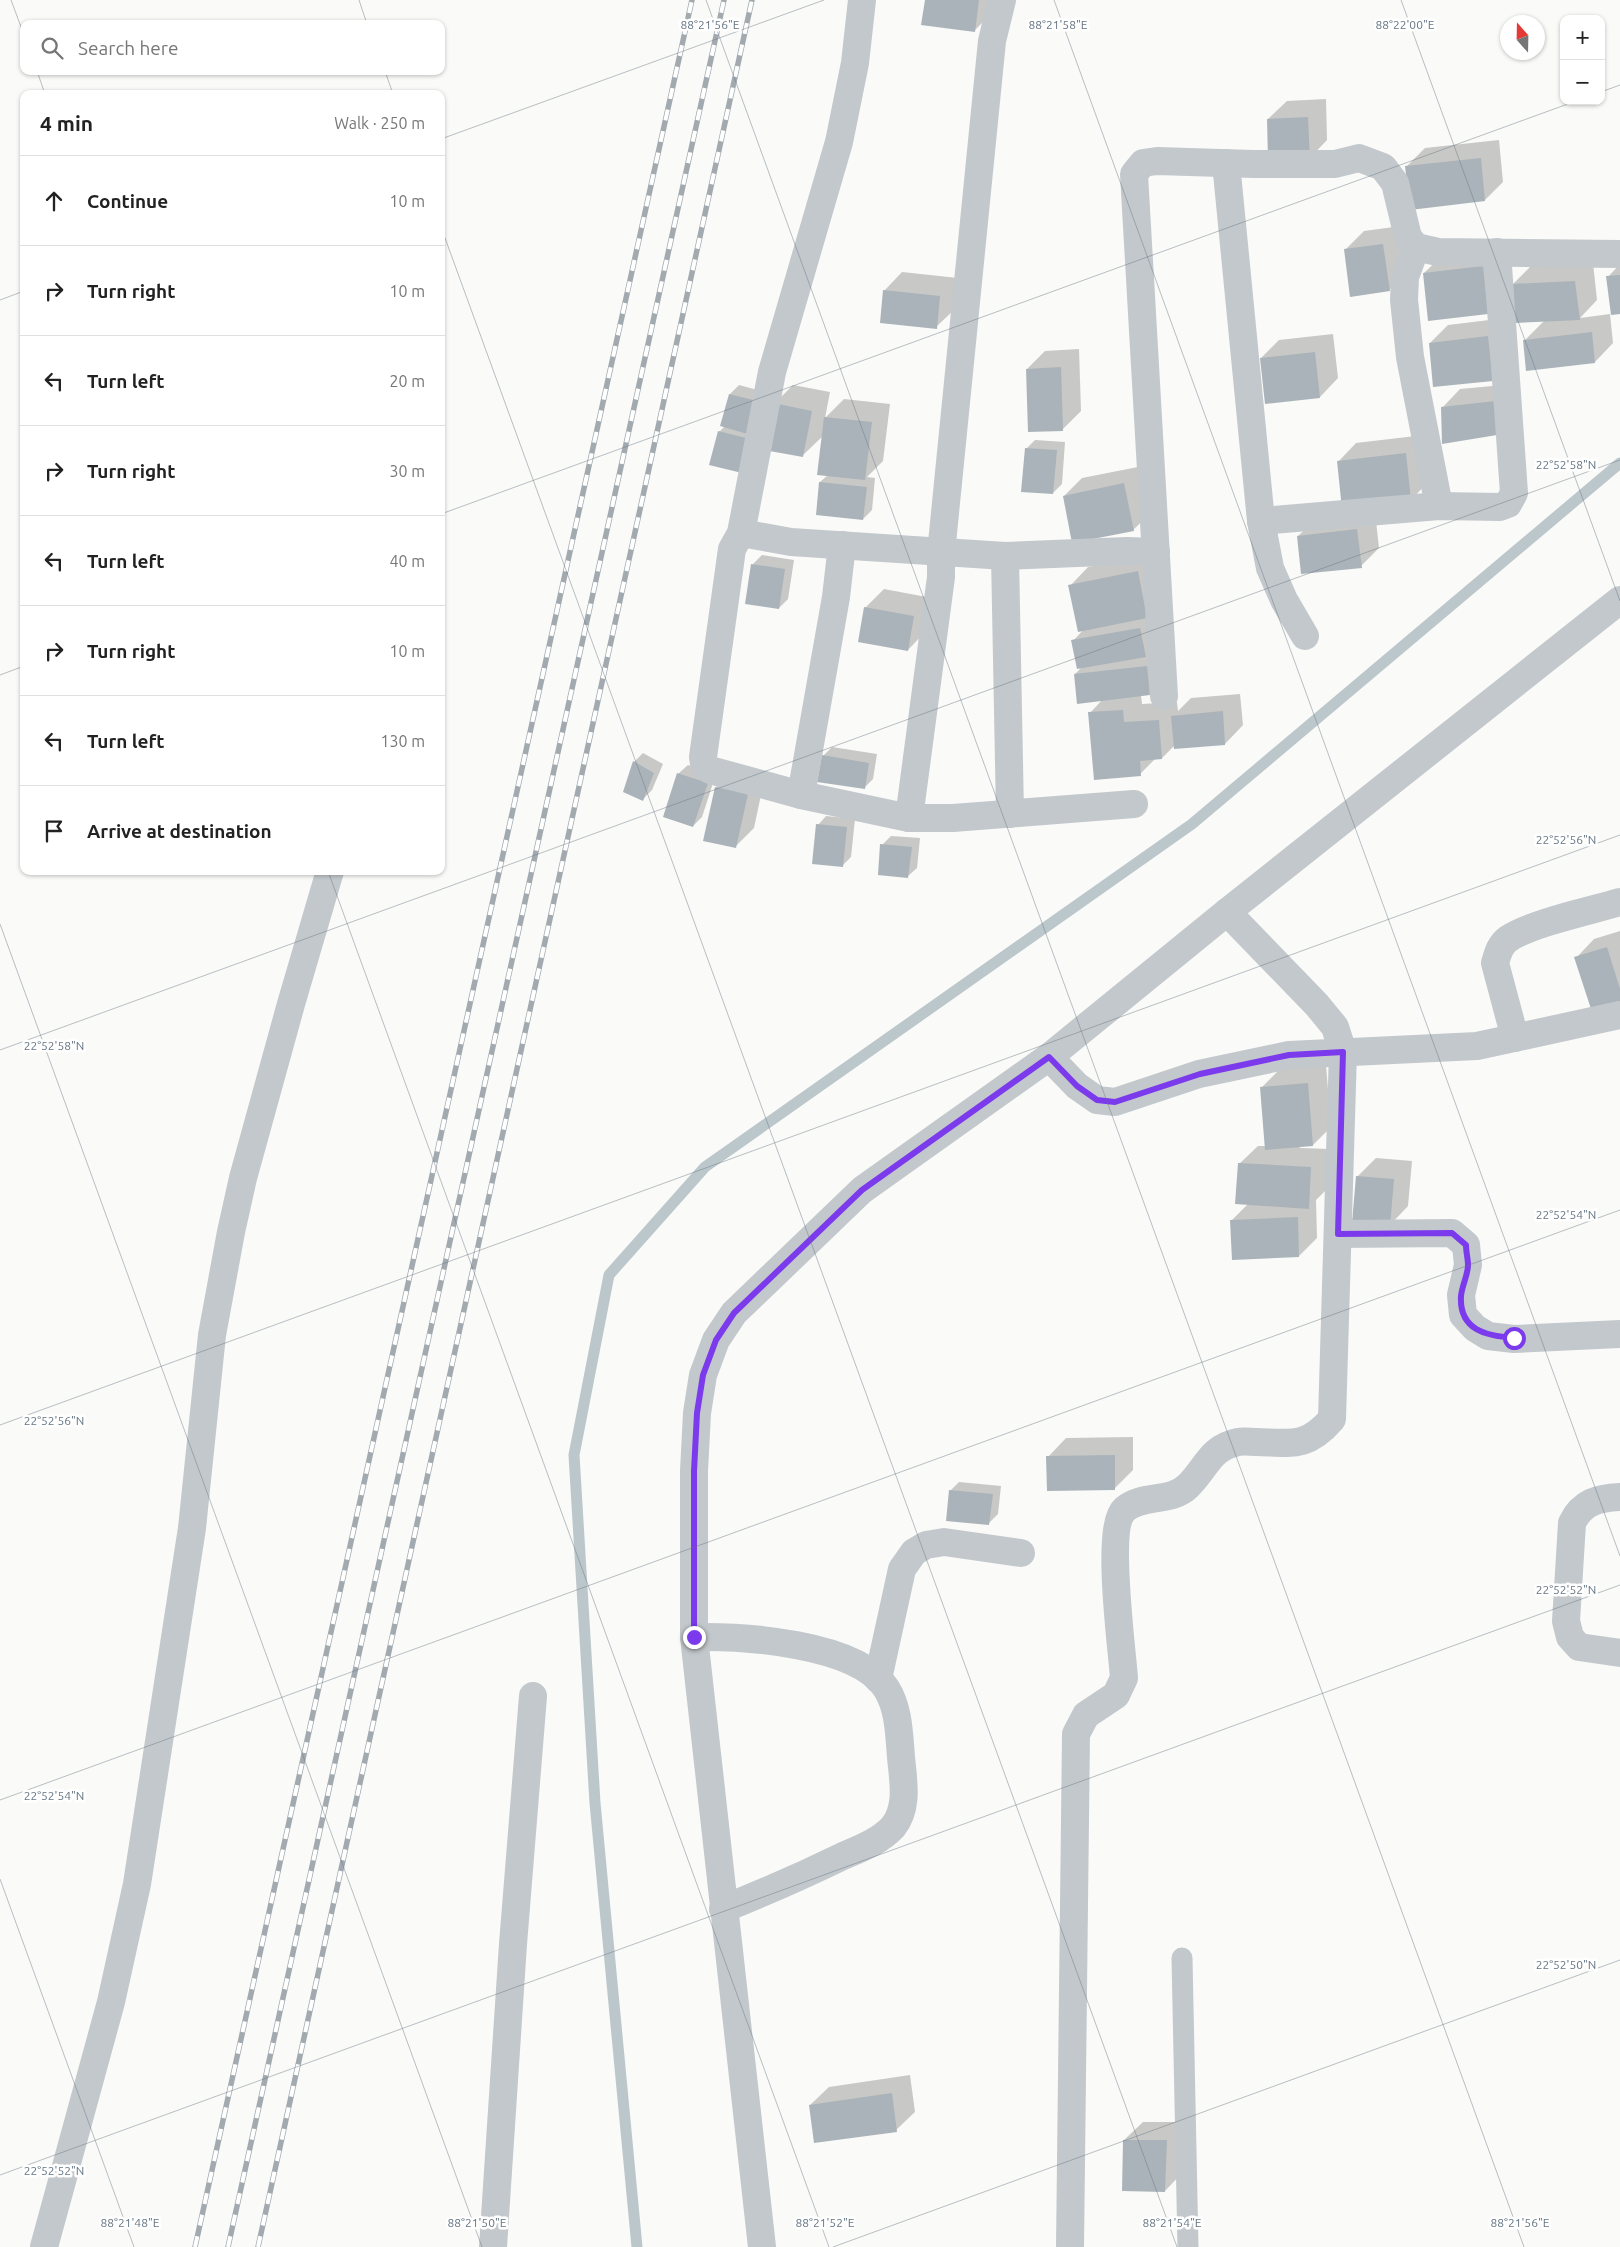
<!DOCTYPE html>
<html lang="en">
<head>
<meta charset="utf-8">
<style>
	body { margin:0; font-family:Ubuntu,sans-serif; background:#f2f2f2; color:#222 }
	.controls { position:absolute; right:15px; top:15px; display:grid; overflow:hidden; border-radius:10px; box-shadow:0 1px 4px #0004 }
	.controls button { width:45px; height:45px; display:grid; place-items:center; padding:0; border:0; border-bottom:1px solid #e0e0e0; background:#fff; color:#222; font:25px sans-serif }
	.compass { position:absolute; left:1500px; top:15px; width:45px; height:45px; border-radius:50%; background:#fff; box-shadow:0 1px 4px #0004; rotate:340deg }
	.stop { position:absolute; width:15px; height:15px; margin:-11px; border:4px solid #7c3aed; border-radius:50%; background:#fff }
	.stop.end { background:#7c3aed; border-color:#fff; box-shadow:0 1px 5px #0008 }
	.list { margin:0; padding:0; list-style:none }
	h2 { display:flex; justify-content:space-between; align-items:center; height:65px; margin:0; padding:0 20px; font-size:21px }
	h2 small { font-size:16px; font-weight:400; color:#767676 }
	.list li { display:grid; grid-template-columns:32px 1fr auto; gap:15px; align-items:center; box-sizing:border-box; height:90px; padding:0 20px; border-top:1px solid #e0e0e0 }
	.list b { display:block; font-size:19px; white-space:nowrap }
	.list em { font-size:16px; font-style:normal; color:#767676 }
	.icon { flex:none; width:28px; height:28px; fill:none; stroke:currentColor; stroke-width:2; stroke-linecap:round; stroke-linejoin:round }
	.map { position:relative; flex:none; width:1620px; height:2247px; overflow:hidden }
	.search { position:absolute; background:#fff; box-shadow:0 1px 4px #0004; left:20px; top:20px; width:425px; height:55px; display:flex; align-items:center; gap:12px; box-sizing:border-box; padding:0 18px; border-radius:10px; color:#767676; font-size:19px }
	.panel { position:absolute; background:#fff; box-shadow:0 1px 4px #0004; left:20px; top:90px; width:425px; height:785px; border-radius:10px }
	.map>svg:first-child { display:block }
</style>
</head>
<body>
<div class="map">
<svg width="1620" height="2247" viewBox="0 0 1620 2247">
	<rect width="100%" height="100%" fill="#fafaf8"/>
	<g fill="#0003">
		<polygon points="926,0 994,0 993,12 974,31"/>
		<polygon points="1326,99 1327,140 1309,159 1268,119 1287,101"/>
		<polygon points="1499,140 1503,182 1485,200 1406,167 1425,148"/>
		<polygon points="1401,226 1408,272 1389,290 1345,250 1364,231"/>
		<polygon points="1501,248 1488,313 1424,273 1443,255"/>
		<polygon points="1593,263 1597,300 1580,318 1610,314 1613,343 1595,362 1527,369 1525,340 1545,320 1513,284 1531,266"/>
		<polygon points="1620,264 1620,313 1608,277"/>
		<polygon points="902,272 958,278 955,309 936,327 884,291"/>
		<polygon points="1506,318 1493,380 1430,343 1448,325"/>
		<polygon points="1333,334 1338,378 1320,397 1261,358 1279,340"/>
		<polygon points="1079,349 1081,411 1063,429 1027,369 1045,351"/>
		<polygon points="1514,384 1515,415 1442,408 1460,389"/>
		<polygon points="739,385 765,392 741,471 719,432 725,426 721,425 730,394"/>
		<polygon points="793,385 830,392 825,418 844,399 890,404 883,461 867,477 875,478 872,510 863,519 817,514 820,482 828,475 824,435 802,456 774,404"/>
		<polygon points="1424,435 1429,481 1411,500 1338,462 1356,443"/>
		<polygon points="1035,440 1065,442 1062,484 1053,493 1026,449"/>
		<polygon points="1143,466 1152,512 1133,530 1064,496 1082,478"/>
		<polygon points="1375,512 1379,548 1361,566 1298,536 1317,518"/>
		<polygon points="1156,554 1168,676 1149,694 1141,695 1142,704 1177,702 1178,711 1191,698 1240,694 1243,725 1225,744 1175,745 1162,758 1156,758 1140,774 1090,713 1103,699 1075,674 1083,666 1073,641 1084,629 1070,586 1088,567"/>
		<polygon points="762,555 794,560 788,599 779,608 746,603 753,564"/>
		<polygon points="884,589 932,598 926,631 908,650 865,608"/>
		<polygon points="832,747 877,754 873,779 864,788 823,756"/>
		<polygon points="643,753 663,764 652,790 643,799 634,762"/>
		<polygon points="688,765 716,774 702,817 693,826 664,816 679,773"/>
		<polygon points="735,769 765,776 754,828 735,847 716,787"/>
		<polygon points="826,816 855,819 851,857 842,866 818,825"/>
		<polygon points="891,836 920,838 917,868 908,876 882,845"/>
		<polygon points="1620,931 1620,1005 1576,958 1594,939"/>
		<polygon points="1326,1065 1331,1127 1313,1145 1299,1146 1300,1148 1329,1149 1327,1189 1316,1200 1317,1238 1299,1256 1232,1220 1248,1204 1239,1164 1258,1146 1266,1146 1262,1087 1280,1069"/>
		<polygon points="1376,1158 1412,1161 1408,1206 1390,1225 1357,1177"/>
		<polygon points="1133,1437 1133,1470 1114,1489 1048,1457 1066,1438"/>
		<polygon points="959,1482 1001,1486 998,1514 989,1523 950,1491"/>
		<polygon points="910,2075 915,2112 896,2130 810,2105 829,2087"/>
		<polygon points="1143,2122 1185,2122 1183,2172 1165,2191 1124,2140"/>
	</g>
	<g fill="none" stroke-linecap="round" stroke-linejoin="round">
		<polyline stroke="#bbc7cb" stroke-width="11" points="637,2247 595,1803 574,1455 609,1275 705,1167 1192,824 1620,463"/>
	</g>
	<g fill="#aab3b9">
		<polygon points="925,0 979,0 975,32 921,25"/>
		<polygon points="1308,117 1310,160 1268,161 1267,119"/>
		<polygon points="1481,158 1485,201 1410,210 1405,166"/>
		<polygon points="1383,244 1390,291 1350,297 1344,249"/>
		<polygon points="1483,266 1488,314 1428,321 1423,273"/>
		<polygon points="1620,275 1620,314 1611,315 1606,276"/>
		<polygon points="1575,281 1580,320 1514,323 1512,284"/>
		<polygon points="883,290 940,296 937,329 880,323"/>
		<polygon points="1592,332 1595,363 1526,371 1523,340"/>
		<polygon points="1488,336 1493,381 1433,387 1429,343"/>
		<polygon points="1315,352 1320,398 1265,404 1260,358"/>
		<polygon points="1061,367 1063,431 1028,432 1026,369"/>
		<polygon points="729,394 757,401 748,434 720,426"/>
		<polygon points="1496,401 1497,435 1442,444 1441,407"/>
		<polygon points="773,403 812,411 803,457 764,450"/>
		<polygon points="824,417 872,422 865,480 817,475"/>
		<polygon points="718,431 750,439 742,473 709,465"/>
		<polygon points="1025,448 1057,450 1053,494 1021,492"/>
		<polygon points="1406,453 1411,501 1342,509 1337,461"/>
		<polygon points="819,482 867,487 863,520 816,515"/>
		<polygon points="1124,483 1134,531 1072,543 1063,496"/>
		<polygon points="1357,529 1362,568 1301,574 1297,536"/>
		<polygon points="751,564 785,569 779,609 745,604"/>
		<polygon points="1138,571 1147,618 1078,632 1068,585"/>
		<polygon points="864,607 914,616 908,651 858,642"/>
		<polygon points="1140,628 1146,657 1077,669 1071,640"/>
		<polygon points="1147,666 1150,695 1077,704 1074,674"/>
		<polygon points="1123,710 1124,722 1159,720 1162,759 1140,761 1141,776 1094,780 1088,712"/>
		<polygon points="1223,711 1225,745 1174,749 1171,716"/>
		<polygon points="822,755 869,763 865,789 817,782"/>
		<polygon points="633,761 654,773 643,801 623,792"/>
		<polygon points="677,773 708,783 693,827 663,817"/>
		<polygon points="715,787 748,794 736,848 703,841"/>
		<polygon points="816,824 847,827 843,867 812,864"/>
		<polygon points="880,844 912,847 908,878 878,875"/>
		<polygon points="1607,947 1620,989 1620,1006 1593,1015 1574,957"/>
		<polygon points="1308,1083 1313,1146 1265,1150 1260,1087"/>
		<polygon points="1238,1163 1311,1167 1309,1209 1235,1204"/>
		<polygon points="1356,1176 1394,1179 1390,1226 1352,1223"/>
		<polygon points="1298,1217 1299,1257 1232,1260 1230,1220"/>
		<polygon points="1115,1455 1115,1490 1047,1491 1046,1456"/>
		<polygon points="949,1490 993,1494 989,1525 946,1521"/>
		<polygon points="892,2093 897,2132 814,2143 809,2105"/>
		<polygon points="1123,2140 1167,2140 1165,2192 1122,2191"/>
	</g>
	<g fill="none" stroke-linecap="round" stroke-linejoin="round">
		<polyline stroke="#c3c8cc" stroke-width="21" points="1182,1958 1188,2247"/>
		<g stroke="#c3c8cc" stroke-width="28">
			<polyline points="862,0 855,63 839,142 772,372 741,533 732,549 703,757 704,764 710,770 801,795 909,818 953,818 1134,804"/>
			<polyline points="1226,163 1261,521 1270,568 1284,600 1305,636"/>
			<polyline points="1416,247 1405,277 1404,300 1410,357 1439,506"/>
			<polyline points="1261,521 1439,506 1500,507 1508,504 1514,493 1497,252"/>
			<polyline points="741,533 791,542 1005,556 1127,551 1156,552"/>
			<polyline points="1005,556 1010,814"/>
			<polyline points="1164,696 1134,174 1143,163 1157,161 1253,164 1335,164 1359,158 1383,167 1395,183 1408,237 1416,247 1438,252 1620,254"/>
			<polyline points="801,795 836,597 842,545"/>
			<polyline points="909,818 941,577 941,553 992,41 1002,0"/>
			<path d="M1515 1038 1495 963C1498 953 1500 945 1508 939 1532 923 1590 911 1620 902"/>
			<polyline points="1049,1057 1077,1086 1097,1100 1115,1102 1199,1074 1289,1055 1477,1046 1620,1015"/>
			<polyline points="1338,1234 1452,1233 1466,1245 1468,1265 1461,1295 1463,1315 1475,1328 1488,1336 1514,1339 1620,1334"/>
			<path d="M1620 1497C1598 1498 1582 1502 1572 1523L1566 1621 1570 1637 1579 1647 1620 1653"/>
			<path d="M694 1637C742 1636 857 1643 886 1688 899 1708 899 1734 901 1757 903 1780 909 1807 893 1827 879 1842 859 1849 841 1857 802 1876 763 1893 723 1909"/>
			<polyline points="878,1679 902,1569 914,1552 926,1545 944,1542 1021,1553"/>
			<polyline points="44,2247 111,2002 137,1884 192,1528 212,1335 231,1232 243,1178 291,1004 330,871"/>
			<polyline points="493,2247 513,1944 533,1696"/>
			<path d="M1070 2247 1076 1734 1086 1715 1116 1695 1124 1678C1122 1649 1105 1526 1125 1509 1142 1494 1171 1503 1188 1486 1207 1468 1209 1448 1238 1442 1244 1441 1251 1442 1257 1442 1292 1443 1307 1448 1332 1419L1343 1052 1335 1027 1317 1005 1227 912"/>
		</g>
		<polyline stroke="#c3c8cc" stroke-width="28" points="762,2247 694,1637 694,1471 697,1413 703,1375 716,1340 734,1313 862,1190 1049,1057 1227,912 1620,600"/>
		<g stroke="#a2aab0" stroke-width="5.5">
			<g id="rail">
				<polyline points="195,2247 692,0"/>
				<polyline points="228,2247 724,0"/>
				<polyline points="258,2247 752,0"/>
			</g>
		</g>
		<use href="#rail" stroke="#fff" stroke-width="4" stroke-dasharray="11" stroke-linecap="butt"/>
	</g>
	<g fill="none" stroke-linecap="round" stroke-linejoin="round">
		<path stroke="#7c3aed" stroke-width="6" d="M694 1637V1471L697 1413 703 1375 716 1340 734 1313 862 1190 1049 1057 1077 1086 1097 1100 1115 1102 1200 1074 1289 1055 1343 1052 1338 1234 1452 1233 1466 1245C1466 1252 1468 1259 1468 1265 1468 1275 1462 1285 1461 1296 1459 1330 1486 1336 1514 1338"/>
	</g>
	<path fill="none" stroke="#657683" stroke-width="1" stroke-opacity="0.45" d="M11 0 24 35M359 0 367 24M706 0 1524 2247M1054 0 1620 1556M1401 0 1620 601M37 71 45 94M385 71 393 94M1601 92 1620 85M441 139 824 0M441 227 1177 2247M0 300 24 291M441 514 1576 101M0 675 24 666M328 871 829 2247M0 924 482 2247M0 1050 1620 460M0 1425 1620 835M0 1800 1620 1210M0 1879 134 2247M0 2175 1620 1585M833 2247 1620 1960"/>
	<g font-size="12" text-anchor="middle" fill="#657683" stroke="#fff" stroke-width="5" stroke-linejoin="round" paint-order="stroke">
		<text x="710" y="29">88°21'56"E</text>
		<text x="1058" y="29">88°21'58"E</text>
		<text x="1405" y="29">88°22'00"E</text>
		<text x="1566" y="469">22°52'58"N</text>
		<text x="1566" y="844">22°52'56"N</text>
		<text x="54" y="1050">22°52'58"N</text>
		<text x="1566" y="1219">22°52'54"N</text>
		<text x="54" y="1425">22°52'56"N</text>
		<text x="1566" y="1594">22°52'52"N</text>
		<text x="54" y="1800">22°52'54"N</text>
		<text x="1566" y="1969">22°52'50"N</text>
		<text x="54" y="2175">22°52'52"N</text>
		<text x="130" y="2227">88°21'48"E</text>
		<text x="477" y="2227">88°21'50"E</text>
		<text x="825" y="2227">88°21'52"E</text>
		<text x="1172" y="2227">88°21'54"E</text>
		<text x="1520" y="2227">88°21'56"E</text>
	</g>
</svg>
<div class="controls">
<button>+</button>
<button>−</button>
</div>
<svg class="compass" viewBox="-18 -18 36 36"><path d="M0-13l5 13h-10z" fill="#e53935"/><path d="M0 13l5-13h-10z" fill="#767676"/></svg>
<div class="stop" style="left:1514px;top:1338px"></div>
<div class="stop end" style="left:694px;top:1637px"></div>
<div class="search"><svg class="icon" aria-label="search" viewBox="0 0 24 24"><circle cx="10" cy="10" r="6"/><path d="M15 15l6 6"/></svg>Search here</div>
<section class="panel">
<h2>4 min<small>Walk · 250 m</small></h2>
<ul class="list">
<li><svg class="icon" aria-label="ahead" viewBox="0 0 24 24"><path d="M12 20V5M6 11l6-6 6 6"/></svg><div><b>Continue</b></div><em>10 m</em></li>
<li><svg class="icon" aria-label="right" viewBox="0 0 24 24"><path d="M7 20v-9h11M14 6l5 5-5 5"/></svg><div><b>Turn right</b></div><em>10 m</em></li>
<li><svg class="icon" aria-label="left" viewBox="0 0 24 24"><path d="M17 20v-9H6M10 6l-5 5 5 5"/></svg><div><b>Turn left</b></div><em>20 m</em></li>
<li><svg class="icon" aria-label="right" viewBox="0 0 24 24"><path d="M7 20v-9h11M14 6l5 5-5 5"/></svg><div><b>Turn right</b></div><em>30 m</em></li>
<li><svg class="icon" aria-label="left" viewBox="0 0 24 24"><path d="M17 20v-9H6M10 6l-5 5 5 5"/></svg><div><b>Turn left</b></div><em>40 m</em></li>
<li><svg class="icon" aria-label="right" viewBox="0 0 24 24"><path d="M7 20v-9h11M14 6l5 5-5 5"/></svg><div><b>Turn right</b></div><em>10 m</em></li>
<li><svg class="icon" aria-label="left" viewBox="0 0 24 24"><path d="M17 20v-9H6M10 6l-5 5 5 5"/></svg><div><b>Turn left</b></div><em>130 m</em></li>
<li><svg class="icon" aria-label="arrive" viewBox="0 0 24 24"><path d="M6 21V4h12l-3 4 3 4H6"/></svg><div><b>Arrive at destination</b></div></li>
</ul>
</section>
</div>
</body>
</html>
